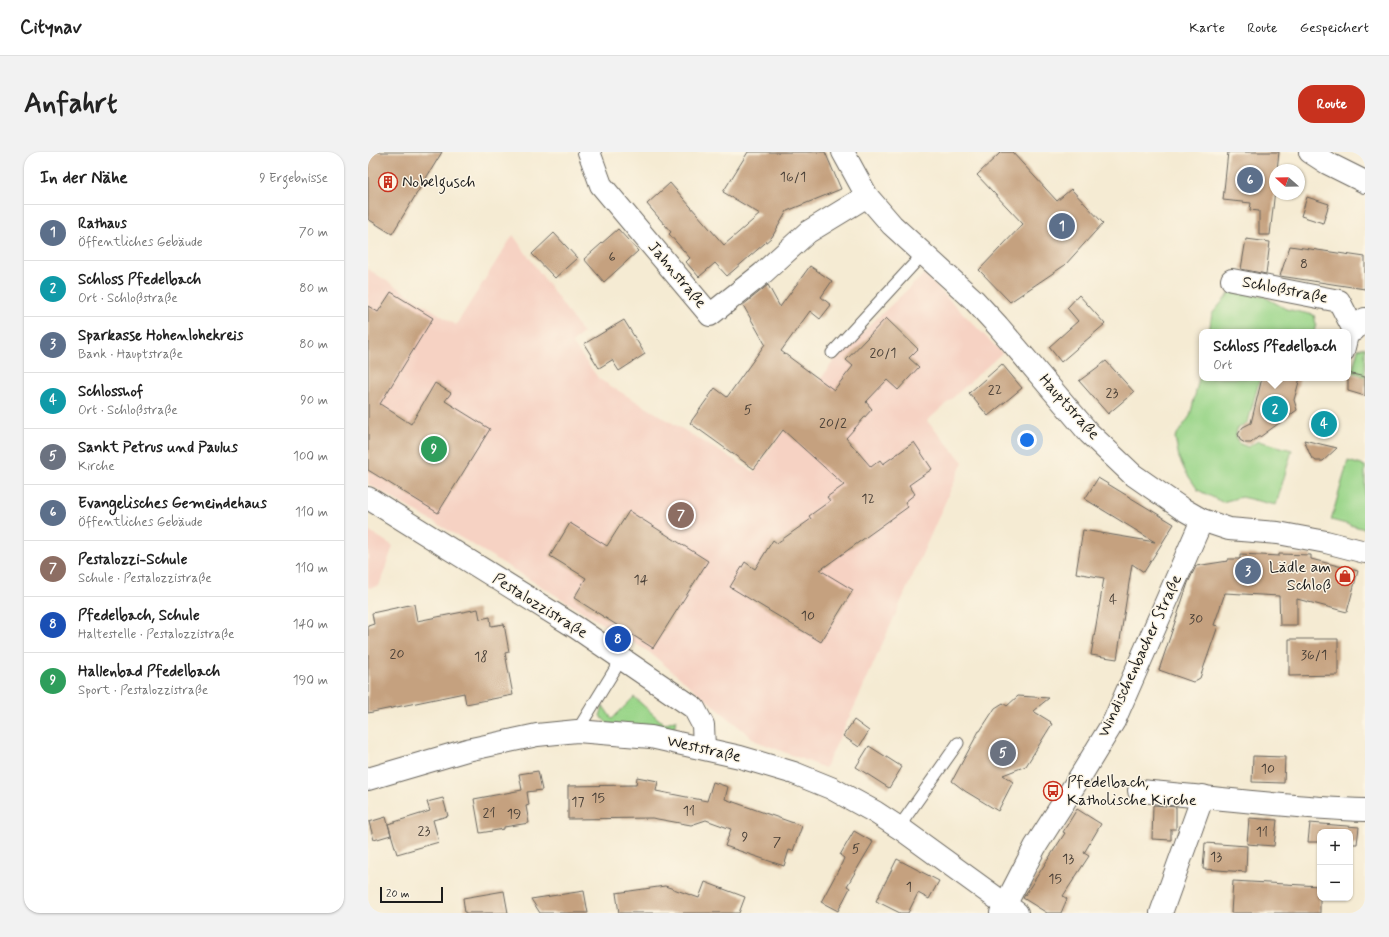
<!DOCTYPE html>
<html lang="de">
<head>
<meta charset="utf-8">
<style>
	body { margin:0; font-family:Mynerve,sans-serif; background:#f2f2f2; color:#222 }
	.controls { position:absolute; right:12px; bottom:12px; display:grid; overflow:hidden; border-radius:8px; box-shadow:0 1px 3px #0004 }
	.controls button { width:36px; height:36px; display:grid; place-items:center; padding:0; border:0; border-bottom:1px solid #e0e0e0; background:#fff; color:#222; font:20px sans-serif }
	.compass { position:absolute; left:901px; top:12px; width:36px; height:36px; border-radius:50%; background:#fff; box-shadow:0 1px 3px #0004; rotate:290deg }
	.scale { position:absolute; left:12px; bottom:10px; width:63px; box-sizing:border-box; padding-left:4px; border:2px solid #1c1c1c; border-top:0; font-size:11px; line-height:14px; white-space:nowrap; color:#1c1c1c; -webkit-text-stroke:3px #fcf5e5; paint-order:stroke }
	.you { position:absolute; left:659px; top:288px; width:14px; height:14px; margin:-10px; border:3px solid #fff; border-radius:50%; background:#1a73e8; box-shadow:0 0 0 6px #1a73e833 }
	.badge { display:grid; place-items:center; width:26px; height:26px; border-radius:50%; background:#c8321e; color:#fff; font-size:13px; font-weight:700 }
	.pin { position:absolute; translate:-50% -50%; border:2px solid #fff; box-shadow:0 1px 4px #0006 }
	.popup { position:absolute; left:831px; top:177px; width:152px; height:52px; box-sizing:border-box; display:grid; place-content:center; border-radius:8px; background:#fff; filter:drop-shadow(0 1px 3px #0005); font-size:13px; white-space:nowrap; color:#767676 }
	.popup b { font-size:15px; color:#222 }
	.popup::after { content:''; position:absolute; left:50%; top:100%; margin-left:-8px; border:8px solid transparent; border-top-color:#fff }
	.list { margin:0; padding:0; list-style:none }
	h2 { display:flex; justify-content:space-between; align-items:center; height:52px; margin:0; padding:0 16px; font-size:17px }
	h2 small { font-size:13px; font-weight:400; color:#767676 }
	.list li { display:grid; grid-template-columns:26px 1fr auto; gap:12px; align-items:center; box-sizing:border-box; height:56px; padding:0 16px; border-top:1px solid #e0e0e0 }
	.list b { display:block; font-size:15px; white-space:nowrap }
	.list p { margin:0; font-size:13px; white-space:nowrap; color:#767676 }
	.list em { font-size:13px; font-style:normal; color:#767676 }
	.map { position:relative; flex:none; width:997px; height:761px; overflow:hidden; border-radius:16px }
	header { display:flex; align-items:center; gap:24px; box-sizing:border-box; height:56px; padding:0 20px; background:#fff; border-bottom:1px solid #e0e0e0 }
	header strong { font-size:19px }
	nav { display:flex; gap:22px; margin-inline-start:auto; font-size:14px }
	.intro { display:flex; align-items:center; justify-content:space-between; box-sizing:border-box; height:96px; padding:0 24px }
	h1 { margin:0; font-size:28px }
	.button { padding:10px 18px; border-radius:16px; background:#c8321e; color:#fff; font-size:14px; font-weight:700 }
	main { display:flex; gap:24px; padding:0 24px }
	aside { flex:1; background:#fff; border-radius:16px; box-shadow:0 1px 3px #0004 }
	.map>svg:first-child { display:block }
</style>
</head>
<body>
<header>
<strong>Citynav</strong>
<nav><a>Karte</a><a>Route</a><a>Gespeichert</a></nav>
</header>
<div class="intro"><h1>Anfahrt</h1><a class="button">Route</a></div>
<main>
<aside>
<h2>In der Nähe<small>9 Ergebnisse</small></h2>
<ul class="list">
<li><span class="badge" style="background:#5c6f8a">1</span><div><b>Rathaus</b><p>Öffentliches Gebäude</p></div><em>70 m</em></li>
<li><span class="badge" style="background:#0f9aa8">2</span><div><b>Schloss Pfedelbach</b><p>Ort · Schloßstraße</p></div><em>80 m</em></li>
<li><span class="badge" style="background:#5c6f8a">3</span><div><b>Sparkasse Hohenlohekreis</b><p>Bank · Hauptstraße</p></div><em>80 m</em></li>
<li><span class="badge" style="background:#0f9aa8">4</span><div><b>Schlosshof</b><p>Ort · Schloßstraße</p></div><em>90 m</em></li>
<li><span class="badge" style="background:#6b7280">5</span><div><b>Sankt Petrus und Paulus</b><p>Kirche</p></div><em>100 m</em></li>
<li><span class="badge" style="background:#5c6f8a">6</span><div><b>Evangelisches Gemeindehaus</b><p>Öffentliches Gebäude</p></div><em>110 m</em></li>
<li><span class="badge" style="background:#8d6e63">7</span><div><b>Pestalozzi-Schule</b><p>Schule · Pestalozzistraße</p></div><em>110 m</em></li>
<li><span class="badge" style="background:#1a4fb4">8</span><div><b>Pfedelbach, Schule</b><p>Haltestelle · Pestalozzistraße</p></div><em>140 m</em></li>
<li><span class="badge" style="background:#2e9e5b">9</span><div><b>Hallenbad Pfedelbach</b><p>Sport · Pestalozzistraße</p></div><em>190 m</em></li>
</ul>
</aside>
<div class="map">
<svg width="997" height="761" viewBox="0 0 997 761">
	<rect width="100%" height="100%" fill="#fcf5e5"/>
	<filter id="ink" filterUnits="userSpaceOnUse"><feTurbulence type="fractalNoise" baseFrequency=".025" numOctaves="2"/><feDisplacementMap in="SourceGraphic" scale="8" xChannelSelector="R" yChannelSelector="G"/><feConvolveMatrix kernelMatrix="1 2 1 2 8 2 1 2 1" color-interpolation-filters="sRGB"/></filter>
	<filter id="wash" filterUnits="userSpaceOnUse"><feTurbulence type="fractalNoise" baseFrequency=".012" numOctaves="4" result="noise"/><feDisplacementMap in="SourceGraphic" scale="16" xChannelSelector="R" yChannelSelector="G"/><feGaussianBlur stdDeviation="0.9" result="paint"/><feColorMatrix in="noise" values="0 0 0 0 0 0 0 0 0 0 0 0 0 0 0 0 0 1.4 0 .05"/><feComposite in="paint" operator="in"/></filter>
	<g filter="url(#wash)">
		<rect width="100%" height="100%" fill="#f5ebd3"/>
		<g fill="#f6d2c3">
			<polygon points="145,83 215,181 204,191 231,227 386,320 470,203 556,122 634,201 559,269 595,310 489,549 457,616 388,589 281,500 107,394 0,332 0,117 88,173"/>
			<polygon points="0,378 25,394 11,434 0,436"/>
		</g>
		<g fill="#9ad589" stroke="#5b7852">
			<polygon points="865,137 895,144 918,157 946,163 948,172 946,180 841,180 844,162"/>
			<polygon points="997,195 997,234 992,233 994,223 984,220 990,197"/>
			<polygon points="834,214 834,226 892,226 880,270 869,277 868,283 870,291 880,295 890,289 924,298 908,353 873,345 854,350 830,338 817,319 811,306 807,285 822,264"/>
			<polygon points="980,309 997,314 997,377 963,368"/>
			<polygon points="266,545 296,572 309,567 305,578 298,581 240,572 232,564 235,554 244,567"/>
		</g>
		<g id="blocks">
			<g fill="#c5a17f">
				<polygon points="0,0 74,0 24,82 0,67"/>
				<polygon points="380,0 457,0 473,37 419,59 404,85 359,124 347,111 331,125 318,110 322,106 301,82 303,80 279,52 302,31 356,93 392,62 355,40"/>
				<polygon points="633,0 644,0 689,49 703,37 735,71 697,113 642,150 611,118 655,72 609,23"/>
				<polygon points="860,0 911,0 909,18 907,18 907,38 902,83 891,83 891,59 882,58 883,51 855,48"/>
				<polygon points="939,45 961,52 955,71 933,64"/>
				<polygon points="250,77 270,99 236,130 216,107"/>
				<polygon points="186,81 209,106 187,126 164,102"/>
				<polygon points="878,87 902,90 898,122 873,117"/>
				<polygon points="922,94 997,105 997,137 912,124"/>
				<polygon points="442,114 464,129 453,145 463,153 452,167 442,159 413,199 466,238 485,214 478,208 518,166 550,197 541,206 551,215 530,238 519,228 498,250 504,257 478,286 503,315 512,308 515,312 546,290 564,317 541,333 547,342 537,350 540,355 452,418 485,438 453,490 362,435 377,410 387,417 405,388 409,391 443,367 441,364 462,349 459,345 476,333 415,278 386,317 322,271 347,236 359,245 397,192 375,153 400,133 412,155"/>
				<polygon points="23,140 65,166 12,252 43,272 67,231 83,241 77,249 122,277 70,361 0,318 0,154 10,160"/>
				<polygon points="711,143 737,172 693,210 681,195 710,169 699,156"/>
				<polygon points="256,168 277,202 251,219 244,208 231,216 216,192"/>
				<polygon points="738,209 766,240 740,262 711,229"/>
				<polygon points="634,212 654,236 620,264 601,241"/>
				<polygon points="980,221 997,225 997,244 980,239"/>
				<polygon points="894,226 932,226 926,248 929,258 892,285 890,285 883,291 877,291 872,288 870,282 875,275 883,271"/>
				<polygon points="936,288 969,296 955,309 948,309 943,305"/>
				<polygon points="730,326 806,372 776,420 764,412 749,507 723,503 736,426 708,421 715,378 787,390 717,347"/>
				<polygon points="261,359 340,409 285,496 206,446 218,426 182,404 202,371 239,394"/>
				<polygon points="872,402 911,404 911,402 943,403 943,407 990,419 979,460 929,447 929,473 912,473 911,444 857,441 846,473 850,474 832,526 825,530 791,518 820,431 828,414 860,409 860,407 872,407"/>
				<polygon points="46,452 49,469 110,457 112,467 122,465 123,474 136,472 141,500 137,501 145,543 98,552 96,541 0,561 0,474 6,472 4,461"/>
				<polygon points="921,487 970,487 970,523 921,524"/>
				<polygon points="650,544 681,546 665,559 683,570 682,571 684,572 658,614 635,623 645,630 630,659 597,639 584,629 611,579 612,579 627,556 635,551 639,554"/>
				<polygon points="486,568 501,579 491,595 475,584"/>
				<polygon points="501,594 534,615 521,636 488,615"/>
				<polygon points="885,604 917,605 916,631 884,630"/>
				<polygon points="170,619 174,638 159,640 161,653 158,654 161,671 136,675 136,677 112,681 106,647 154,638 151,622"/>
				<polygon points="269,625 290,629 288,639 339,649 345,630 360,635 357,647 434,674 425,699 421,698 416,714 357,694 363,677 338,668 323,673 284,666 200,667 200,634 268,633"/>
				<polygon points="75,646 80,664 65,668 71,690 29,702 20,672 62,659 59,650"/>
				<polygon points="785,653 808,655 808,677 803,677 803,688 784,687"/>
				<polygon points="709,657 733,672 716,701 721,704 695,744 699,747 693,761 679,761 655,746 697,681 695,680"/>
				<polygon points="18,665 23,683 6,688 1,670"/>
				<polygon points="881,666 909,668 906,694 879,692"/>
				<polygon points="942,671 991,675 989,692 982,692 982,680 952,680 952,690 940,690"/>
				<polygon points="486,679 505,690 479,734 482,736 470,759 453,750 474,711 476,706 472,703"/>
				<polygon points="837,691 879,694 878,720 835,717"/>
				<polygon points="529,707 571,729 561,747 550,741 540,761 532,761 508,749"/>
				<polygon points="865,729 952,734 952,761 863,761"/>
				<polygon points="337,730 377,745 371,761 251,761 248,741 297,734 331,746"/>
				<polygon points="136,739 140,761 97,761 95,746"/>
				<polygon points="216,739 220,761 172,761 163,747"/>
			</g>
		</g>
	</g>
	<g filter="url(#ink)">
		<use href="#blocks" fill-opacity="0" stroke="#68645c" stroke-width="1"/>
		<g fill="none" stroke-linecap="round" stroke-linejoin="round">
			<g stroke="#68645c" stroke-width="13">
				<g id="service">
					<polyline points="464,201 555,102"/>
					<polyline points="980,202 986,178"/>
					<polyline points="209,579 254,506"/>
					<polyline points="531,675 590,591"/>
				</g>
			</g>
			<g stroke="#68645c" stroke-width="24">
				<g id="minor">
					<polyline points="221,0 233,33 342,163 395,121 440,80 499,44"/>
					<polyline points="942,0 959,11 997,30"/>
					<polyline points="864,128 971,149 986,178 997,167"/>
					<polyline points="0,346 209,476 326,556 335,573 336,596"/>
					<polyline points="0,627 99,598 169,583 209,579 283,585 372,605 426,621 463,636 507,660 536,679 649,761"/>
					<path d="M771 639C846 645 921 656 997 658"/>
					<polyline points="793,761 835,644"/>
				</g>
			</g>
			<g stroke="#68645c" stroke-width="24">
				<polyline id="tertiary" points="633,761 667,695 715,620 746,569 834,368"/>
			</g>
			<g stroke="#68645c" stroke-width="24">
				<polyline id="secondary" points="475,0 499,44 524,73 606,148 630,174 721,281 764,322 813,356 834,368 861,377 910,381 958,390 997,400"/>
			</g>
			<use href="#service" stroke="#fff" stroke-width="11"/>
			<use href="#minor" stroke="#fff" stroke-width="22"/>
			<use href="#tertiary" stroke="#fff" stroke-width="22"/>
			<use href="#secondary" stroke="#fff" stroke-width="22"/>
		</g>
	</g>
	<defs>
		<g id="building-ring" transform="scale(1)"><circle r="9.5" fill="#fcf5e5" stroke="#c8321e" stroke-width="1.5"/><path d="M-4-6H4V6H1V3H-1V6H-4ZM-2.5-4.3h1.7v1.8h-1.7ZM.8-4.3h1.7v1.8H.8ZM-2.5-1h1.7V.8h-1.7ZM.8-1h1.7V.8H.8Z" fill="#c8321e"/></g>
		<g id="shop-ring" transform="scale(1)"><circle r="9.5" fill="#fcf5e5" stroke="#c8321e" stroke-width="1.5"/><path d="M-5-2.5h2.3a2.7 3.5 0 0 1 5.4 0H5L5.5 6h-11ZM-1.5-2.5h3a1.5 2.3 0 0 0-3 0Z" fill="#c8321e"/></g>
		<g id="bus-ring" transform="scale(1)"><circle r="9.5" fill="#fcf5e5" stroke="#c8321e" stroke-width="1.5"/><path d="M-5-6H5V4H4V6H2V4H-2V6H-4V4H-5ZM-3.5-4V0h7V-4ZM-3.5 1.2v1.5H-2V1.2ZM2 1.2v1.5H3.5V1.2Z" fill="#c8321e"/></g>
	</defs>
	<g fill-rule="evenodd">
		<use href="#building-ring" x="20" y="30"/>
		<use href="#shop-ring" x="977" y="424"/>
		<use href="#bus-ring" x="685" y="639"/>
	</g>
	<g text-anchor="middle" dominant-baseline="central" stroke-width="3" stroke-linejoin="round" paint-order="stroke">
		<g font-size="14" fill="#463d35">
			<text x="425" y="25">16/1</text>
			<text x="244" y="105">6</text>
			<text x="936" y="112">8</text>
			<text x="515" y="201">20/1</text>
			<text x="627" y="238">22</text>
			<text x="744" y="241">23</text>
			<text x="380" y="258">5</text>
			<text x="465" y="271">20/2</text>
			<text x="500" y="347">12</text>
			<text x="273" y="428">14</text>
			<text x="745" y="448">4</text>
			<text x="440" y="464">10</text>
			<text x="828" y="467">30</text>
			<text x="29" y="502">20</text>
			<text x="946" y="503">36/1</text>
			<text x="113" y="505">18</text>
			<text x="900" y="617">10</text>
			<text x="230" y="646">15</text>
			<text x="210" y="650">17</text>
			<text x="321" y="659">11</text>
			<text x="121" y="661">21</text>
			<text x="146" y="662">19</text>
			<text x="56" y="679">23</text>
			<text x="894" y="680">11</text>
			<text x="377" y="685">9</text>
			<text x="409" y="690">7</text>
			<text x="488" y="697">5</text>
			<text x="848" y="705">13</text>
			<text x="700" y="707">13</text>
			<text x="687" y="727">15</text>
			<text x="541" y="735">1</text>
		</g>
		<g font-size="16" fill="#1c1c1c" stroke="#fcf5e5" text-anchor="start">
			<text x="34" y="30">Nobelgusch</text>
			<text x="963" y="415" text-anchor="end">Lädle am<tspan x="963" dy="18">Schloß</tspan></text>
			<text x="699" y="630">Pfedelbach,<tspan x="699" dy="18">Katholische Kirche</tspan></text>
		</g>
		<g font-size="16" fill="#1c1c1c" stroke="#fcf5e5">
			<text transform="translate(309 123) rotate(50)">Jahnstraße</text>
			<text transform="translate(917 138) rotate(11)">Schloßstraße</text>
			<text transform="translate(701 255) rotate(48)">Hauptstraße</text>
			<text transform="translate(172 454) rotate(32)">Pestalozzistraße</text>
			<text transform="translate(772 504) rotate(-65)">Windischenbacher Straße</text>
			<text transform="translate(336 597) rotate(13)">Weststraße</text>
		</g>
	</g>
</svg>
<div class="controls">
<button>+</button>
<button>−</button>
</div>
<svg class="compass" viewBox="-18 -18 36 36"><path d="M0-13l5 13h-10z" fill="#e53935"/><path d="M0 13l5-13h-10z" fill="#767676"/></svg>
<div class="scale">20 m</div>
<div class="you"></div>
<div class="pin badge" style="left:694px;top:74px;background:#5c6f8a">1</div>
<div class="pin badge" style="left:907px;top:257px;background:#0f9aa8">2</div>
<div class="popup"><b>Schloss Pfedelbach</b>Ort</div>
<div class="pin badge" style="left:880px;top:419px;background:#5c6f8a">3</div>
<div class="pin badge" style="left:956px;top:272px;background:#0f9aa8">4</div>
<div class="pin badge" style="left:635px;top:601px;background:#6b7280">5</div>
<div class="pin badge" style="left:882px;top:28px;background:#5c6f8a">6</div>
<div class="pin badge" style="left:313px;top:363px;background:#8d6e63">7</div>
<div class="pin badge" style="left:250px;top:487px;background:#1a4fb4">8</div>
<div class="pin badge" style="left:66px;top:297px;background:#2e9e5b">9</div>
</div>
</main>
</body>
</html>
